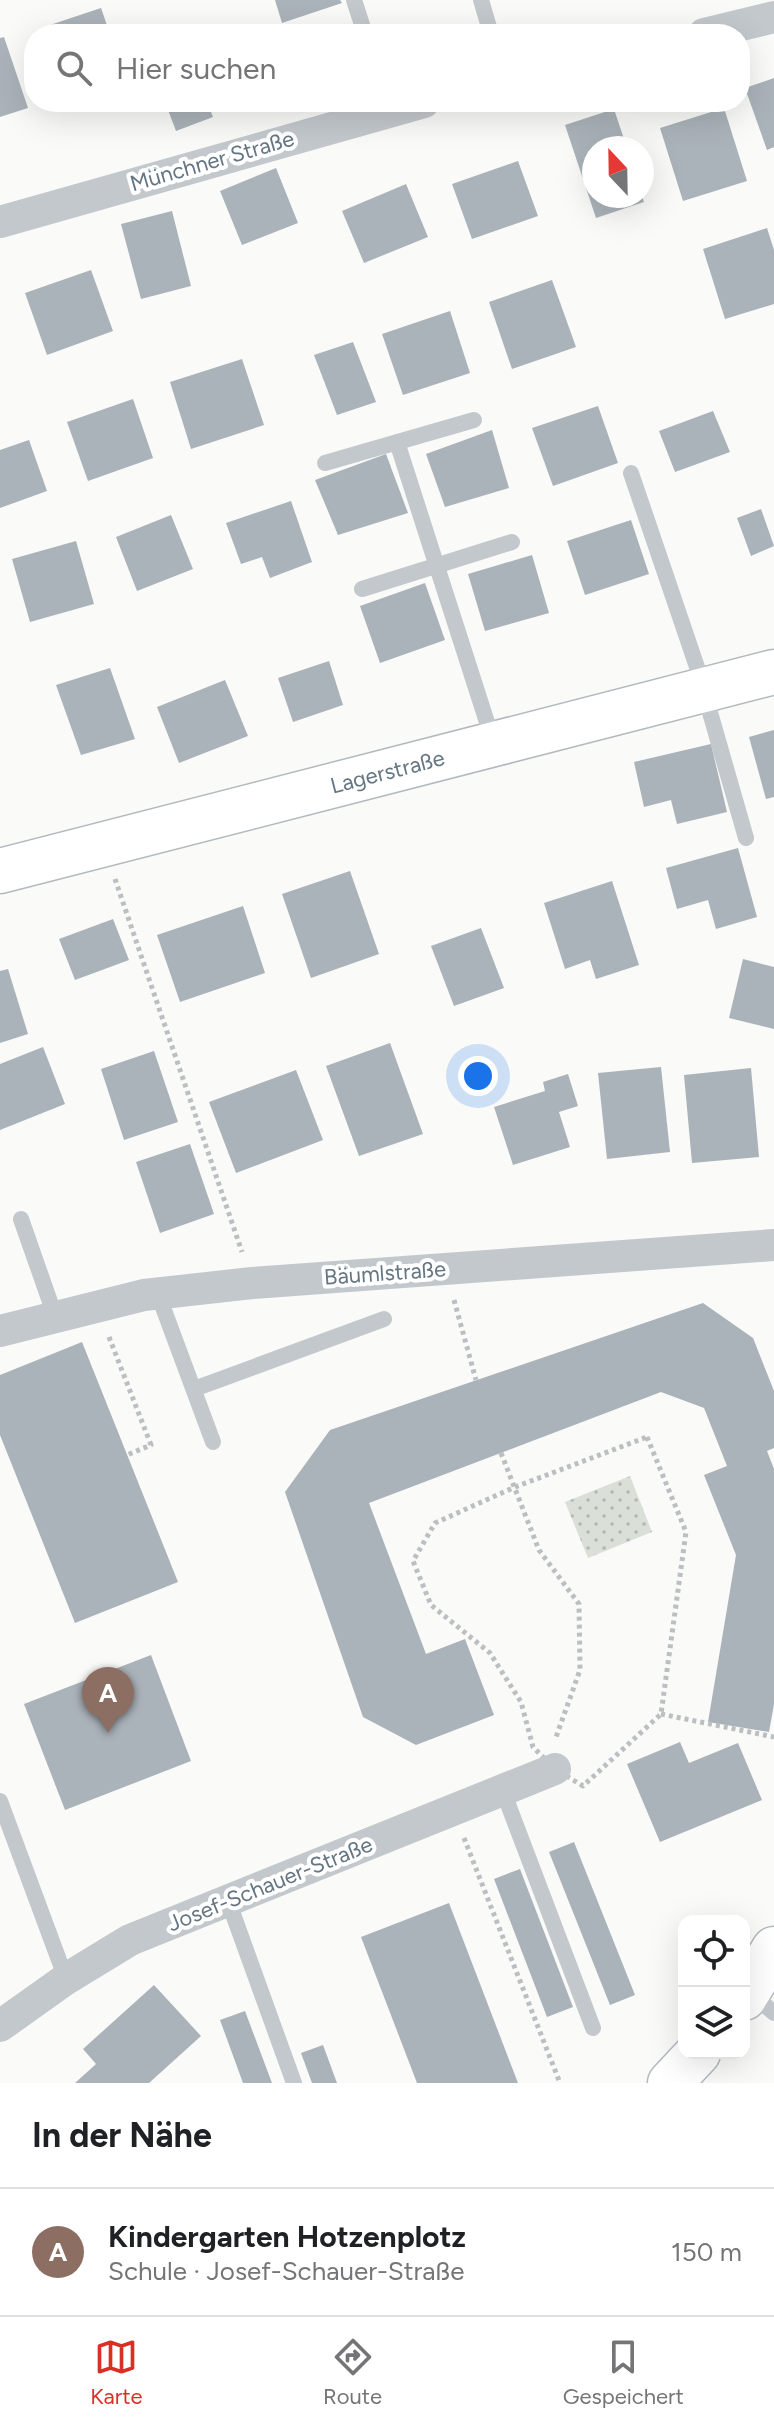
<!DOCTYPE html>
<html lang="de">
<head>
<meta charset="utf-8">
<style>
	body { margin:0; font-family:Figtree,sans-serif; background:#f6f6f6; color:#202124 }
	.controls { position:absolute; right:24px; bottom:24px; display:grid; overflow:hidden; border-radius:16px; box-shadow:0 8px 32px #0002 }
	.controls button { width:72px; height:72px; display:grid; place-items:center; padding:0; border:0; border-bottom:2px solid #e0e0e0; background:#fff; color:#202124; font:40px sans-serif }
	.compass { position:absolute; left:582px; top:136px; width:72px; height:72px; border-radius:50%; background:#fff; box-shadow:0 8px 32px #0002; rotate:338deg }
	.you { position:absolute; left:478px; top:1076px; width:28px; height:28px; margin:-20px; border:6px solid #fff; border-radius:50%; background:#1a73e8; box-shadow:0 0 0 12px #1a73e833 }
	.badge { display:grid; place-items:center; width:52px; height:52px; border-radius:50%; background:#d93025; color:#fff; font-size:26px; font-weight:700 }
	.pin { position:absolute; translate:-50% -66px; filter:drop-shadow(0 2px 4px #0008) }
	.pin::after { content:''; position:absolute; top:42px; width:28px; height:24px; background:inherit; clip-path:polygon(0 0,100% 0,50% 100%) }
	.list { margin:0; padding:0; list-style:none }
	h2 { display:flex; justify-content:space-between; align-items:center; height:104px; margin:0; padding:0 32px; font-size:34px }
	h2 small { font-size:26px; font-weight:400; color:#757577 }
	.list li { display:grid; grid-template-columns:52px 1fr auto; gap:24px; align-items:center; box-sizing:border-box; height:128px; padding:0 32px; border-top:2px solid #e0e0e0 }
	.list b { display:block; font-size:30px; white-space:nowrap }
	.list p { margin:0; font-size:26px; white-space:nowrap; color:#757577 }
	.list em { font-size:26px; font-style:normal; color:#757577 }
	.icon { flex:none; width:44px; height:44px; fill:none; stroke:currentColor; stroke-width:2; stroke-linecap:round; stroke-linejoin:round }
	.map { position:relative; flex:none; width:774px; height:2083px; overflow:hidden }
	.search { position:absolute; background:#fff; box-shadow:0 8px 32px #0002; left:24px; right:24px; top:24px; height:88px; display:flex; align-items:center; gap:20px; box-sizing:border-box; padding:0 28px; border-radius:32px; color:#757577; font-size:30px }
	.sheet { height:232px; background:#fff }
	nav { display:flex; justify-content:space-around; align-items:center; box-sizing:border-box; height:112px; border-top:2px solid #e0e0e0; background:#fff; font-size:22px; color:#757577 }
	nav a { display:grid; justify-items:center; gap:4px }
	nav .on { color:#d93025 }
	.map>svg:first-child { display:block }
</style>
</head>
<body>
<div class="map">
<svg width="774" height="2083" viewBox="0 0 774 2083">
	<defs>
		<pattern id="grass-dots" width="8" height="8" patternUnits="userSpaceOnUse" patternTransform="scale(2)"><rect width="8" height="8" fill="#dadfd7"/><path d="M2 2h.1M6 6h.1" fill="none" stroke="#b4b9b4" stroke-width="1.8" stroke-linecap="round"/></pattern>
	</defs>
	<rect width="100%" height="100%" fill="#fafaf8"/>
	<polygon fill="url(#grass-dots)" points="630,1476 652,1532 588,1558 565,1502"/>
	<g fill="#aab3b9">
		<polygon points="275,0 340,0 342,3 282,23"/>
		<polygon points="101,8 110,34 50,34 47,26"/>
		<polygon points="4,37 28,108 0,117 0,38"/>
		<polygon points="774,78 774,147 767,150 745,88"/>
		<polygon points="165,102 207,102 213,117 176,131"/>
		<polygon points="241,102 269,102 245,111"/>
		<polygon points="724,108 747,181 683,201 660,128"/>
		<polygon points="614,109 627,148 594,148 594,196 642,196 644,202 596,218 565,125"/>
		<polygon points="518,161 538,216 472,239 452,184"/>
		<polygon points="276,168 298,223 242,245 220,191"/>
		<polygon points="406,184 428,237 364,263 342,211"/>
		<polygon points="172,211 191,286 141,299 121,224"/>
		<polygon points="767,228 774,250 774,304 725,319 703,249"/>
		<polygon points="91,270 113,331 47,355 25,293"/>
		<polygon points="552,280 576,347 512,369 489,302"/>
		<polygon points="450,311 470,373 403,395 382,334"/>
		<polygon points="353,342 376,402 337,415 314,355"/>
		<polygon points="242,359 264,425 191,449 170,382"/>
		<polygon points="133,399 153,458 88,481 67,422"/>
		<polygon points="598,406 618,463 553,486 532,428"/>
		<polygon points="713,411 730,452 675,472 659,431"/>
		<polygon points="492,430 509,488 445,507 426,454"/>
		<polygon points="29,440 47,491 0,508 0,450"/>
		<polygon points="386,454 408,513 338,535 315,480"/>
		<polygon points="291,501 312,562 270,578 262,557 241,564 226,523"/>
		<polygon points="761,509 774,546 751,556 737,518"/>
		<polygon points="171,515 193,569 137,591 116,537"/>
		<polygon points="631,520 649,574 585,595 567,541"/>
		<polygon points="76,541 94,604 30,622 12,559"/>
		<polygon points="532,555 549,613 485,631 468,574"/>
		<polygon points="425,583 445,640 380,663 360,606"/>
		<polygon points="329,661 343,705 293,722 278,678"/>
		<polygon points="110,668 135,739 81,755 56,685"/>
		<polygon points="225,680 248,736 179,763 157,707"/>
		<polygon points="774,730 774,797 766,799 749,737"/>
		<polygon points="711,744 727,812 677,824 671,800 644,807 634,762"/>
		<polygon points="738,848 757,917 716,929 708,900 677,909 666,868"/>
		<polygon points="350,871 379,954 311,978 282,894"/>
		<polygon points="612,881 639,965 596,979 590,960 565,969 544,903"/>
		<polygon points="243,906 265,973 180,1002 157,935"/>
		<polygon points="113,919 129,960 75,980 59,939"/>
		<polygon points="481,928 504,988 454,1006 431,946"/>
		<polygon points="743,959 774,967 774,1029 729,1018"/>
		<polygon points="8,969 28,1034 0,1043 0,971"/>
		<polygon points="390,1043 423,1134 359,1156 326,1066"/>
		<polygon points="43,1047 65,1104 0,1130 0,1064"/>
		<polygon points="154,1051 178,1122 124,1140 101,1069"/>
		<polygon points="661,1067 670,1152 607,1159 598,1073"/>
		<polygon points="751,1068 759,1157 692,1163 684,1075"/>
		<polygon points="296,1070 323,1140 236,1173 209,1102"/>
		<polygon points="568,1074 578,1106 559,1112 570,1147 513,1165 494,1107 545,1091 543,1082"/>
		<polygon points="190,1144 214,1214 160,1233 136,1162"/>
		<polygon points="703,1303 753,1338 774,1391 774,1448 767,1451 774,1469 774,1704 769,1732 708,1722 736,1555 704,1475 727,1466 704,1408 661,1392 369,1503 426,1654 465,1639 494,1715 416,1745 363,1717 285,1492 330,1430"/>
		<polygon points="82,1342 178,1582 75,1623 0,1435 0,1375"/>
		<polygon points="151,1655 191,1761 65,1810 24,1704"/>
		<polygon points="680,1742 689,1763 738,1743 762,1800 660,1842 627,1764"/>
		<polygon points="574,1842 635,1995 610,2005 549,1852"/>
		<polygon points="520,1869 573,2007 547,2017 494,1879"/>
		<polygon points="449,1903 518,2083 417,2083 361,1937"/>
		<polygon points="154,1985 201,2036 149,2083 75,2083 96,2064 83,2049"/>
		<polygon points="245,2011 272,2083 243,2083 220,2020"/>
		<polygon points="323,2045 337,2083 312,2083 301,2053"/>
	</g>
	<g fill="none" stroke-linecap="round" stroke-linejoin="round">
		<g stroke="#b3babf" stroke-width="47">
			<g id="secondary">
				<path id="s1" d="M0 871 774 672"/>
				<polyline points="744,1998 774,1949"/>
				<polyline points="670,2083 698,2053"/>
			</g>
		</g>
		<g stroke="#bbbfc2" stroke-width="5" stroke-dasharray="4 4" stroke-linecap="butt">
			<polyline points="115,879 242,1252"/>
			<polyline points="454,1300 476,1380"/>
			<polyline points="109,1337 151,1445 127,1455"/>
			<polygon points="647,1437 686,1532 661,1714 583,1786 555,1769 533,1747 521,1702 490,1653 431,1605 413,1561 435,1523 515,1487"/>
			<polyline points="501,1453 539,1550 579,1604 580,1670 555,1740"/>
			<polyline points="661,1714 774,1737"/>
			<polyline points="464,1838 560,2083"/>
		</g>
		<g stroke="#c3c8cc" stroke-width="16">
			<polyline points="354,0 365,34"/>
			<polyline points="481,0 491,34"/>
			<polyline points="397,442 493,741"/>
			<polyline points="325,463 474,420"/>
			<polyline points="631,473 697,667 746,838"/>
			<polyline points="362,589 512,542"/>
			<polyline points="21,1219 55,1316"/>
			<polyline points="158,1294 213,1442"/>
			<polyline points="194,1389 384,1319"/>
			<polyline points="503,1791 593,2028"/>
			<polyline points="0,1801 66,1979"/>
			<polyline points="229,1903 294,2083"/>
			<polyline points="751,1993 774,2013"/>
		</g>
		<g stroke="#c3c8cc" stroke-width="32">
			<polyline points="704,34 774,17"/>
			<polyline points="0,222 424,102"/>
			<polyline points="0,1331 144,1295 252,1283 774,1245"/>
			<polyline points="0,2026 66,1979 130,1940 555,1769"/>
		</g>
		<use href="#secondary" stroke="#fff" stroke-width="44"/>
	</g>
	<g text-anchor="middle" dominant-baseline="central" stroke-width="8" stroke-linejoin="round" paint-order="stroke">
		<g font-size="22" fill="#657683" stroke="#fff">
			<text transform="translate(212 161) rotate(-16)">Münchner Straße</text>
			<text stroke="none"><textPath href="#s1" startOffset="400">Lagerstraße</textPath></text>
			<text transform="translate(385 1273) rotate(-4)">Bäumlstraße</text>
			<text transform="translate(270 1884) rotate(-22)">Josef-Schauer-Straße</text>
		</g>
	</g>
</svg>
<div class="controls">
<button><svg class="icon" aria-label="locate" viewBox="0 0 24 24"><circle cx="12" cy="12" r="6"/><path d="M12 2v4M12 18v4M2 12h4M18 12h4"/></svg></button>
<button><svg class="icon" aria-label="layers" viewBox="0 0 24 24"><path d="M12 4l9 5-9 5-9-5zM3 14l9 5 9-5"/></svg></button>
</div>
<svg class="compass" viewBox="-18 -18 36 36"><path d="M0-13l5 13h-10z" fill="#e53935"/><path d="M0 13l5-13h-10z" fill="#757577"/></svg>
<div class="you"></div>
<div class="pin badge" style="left:108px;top:1733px;background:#8d6e63">A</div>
<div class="search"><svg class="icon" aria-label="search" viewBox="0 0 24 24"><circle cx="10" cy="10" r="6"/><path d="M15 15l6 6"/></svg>Hier suchen</div>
</div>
<section class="sheet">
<h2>In der Nähe<small></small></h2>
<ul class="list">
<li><span class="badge" style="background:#8d6e63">A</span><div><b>Kindergarten Hotzenplotz</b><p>Schule · Josef-Schauer-Straße</p></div><em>150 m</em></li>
</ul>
</section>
<nav>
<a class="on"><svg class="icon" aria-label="map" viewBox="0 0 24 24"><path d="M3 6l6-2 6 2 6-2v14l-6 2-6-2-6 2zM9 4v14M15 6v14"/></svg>Karte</a>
<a><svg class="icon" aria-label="directions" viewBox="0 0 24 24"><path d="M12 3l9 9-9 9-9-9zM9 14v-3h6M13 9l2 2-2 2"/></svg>Route</a>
<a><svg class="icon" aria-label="saved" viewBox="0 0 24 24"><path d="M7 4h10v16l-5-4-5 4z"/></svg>Gespeichert</a>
</nav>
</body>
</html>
